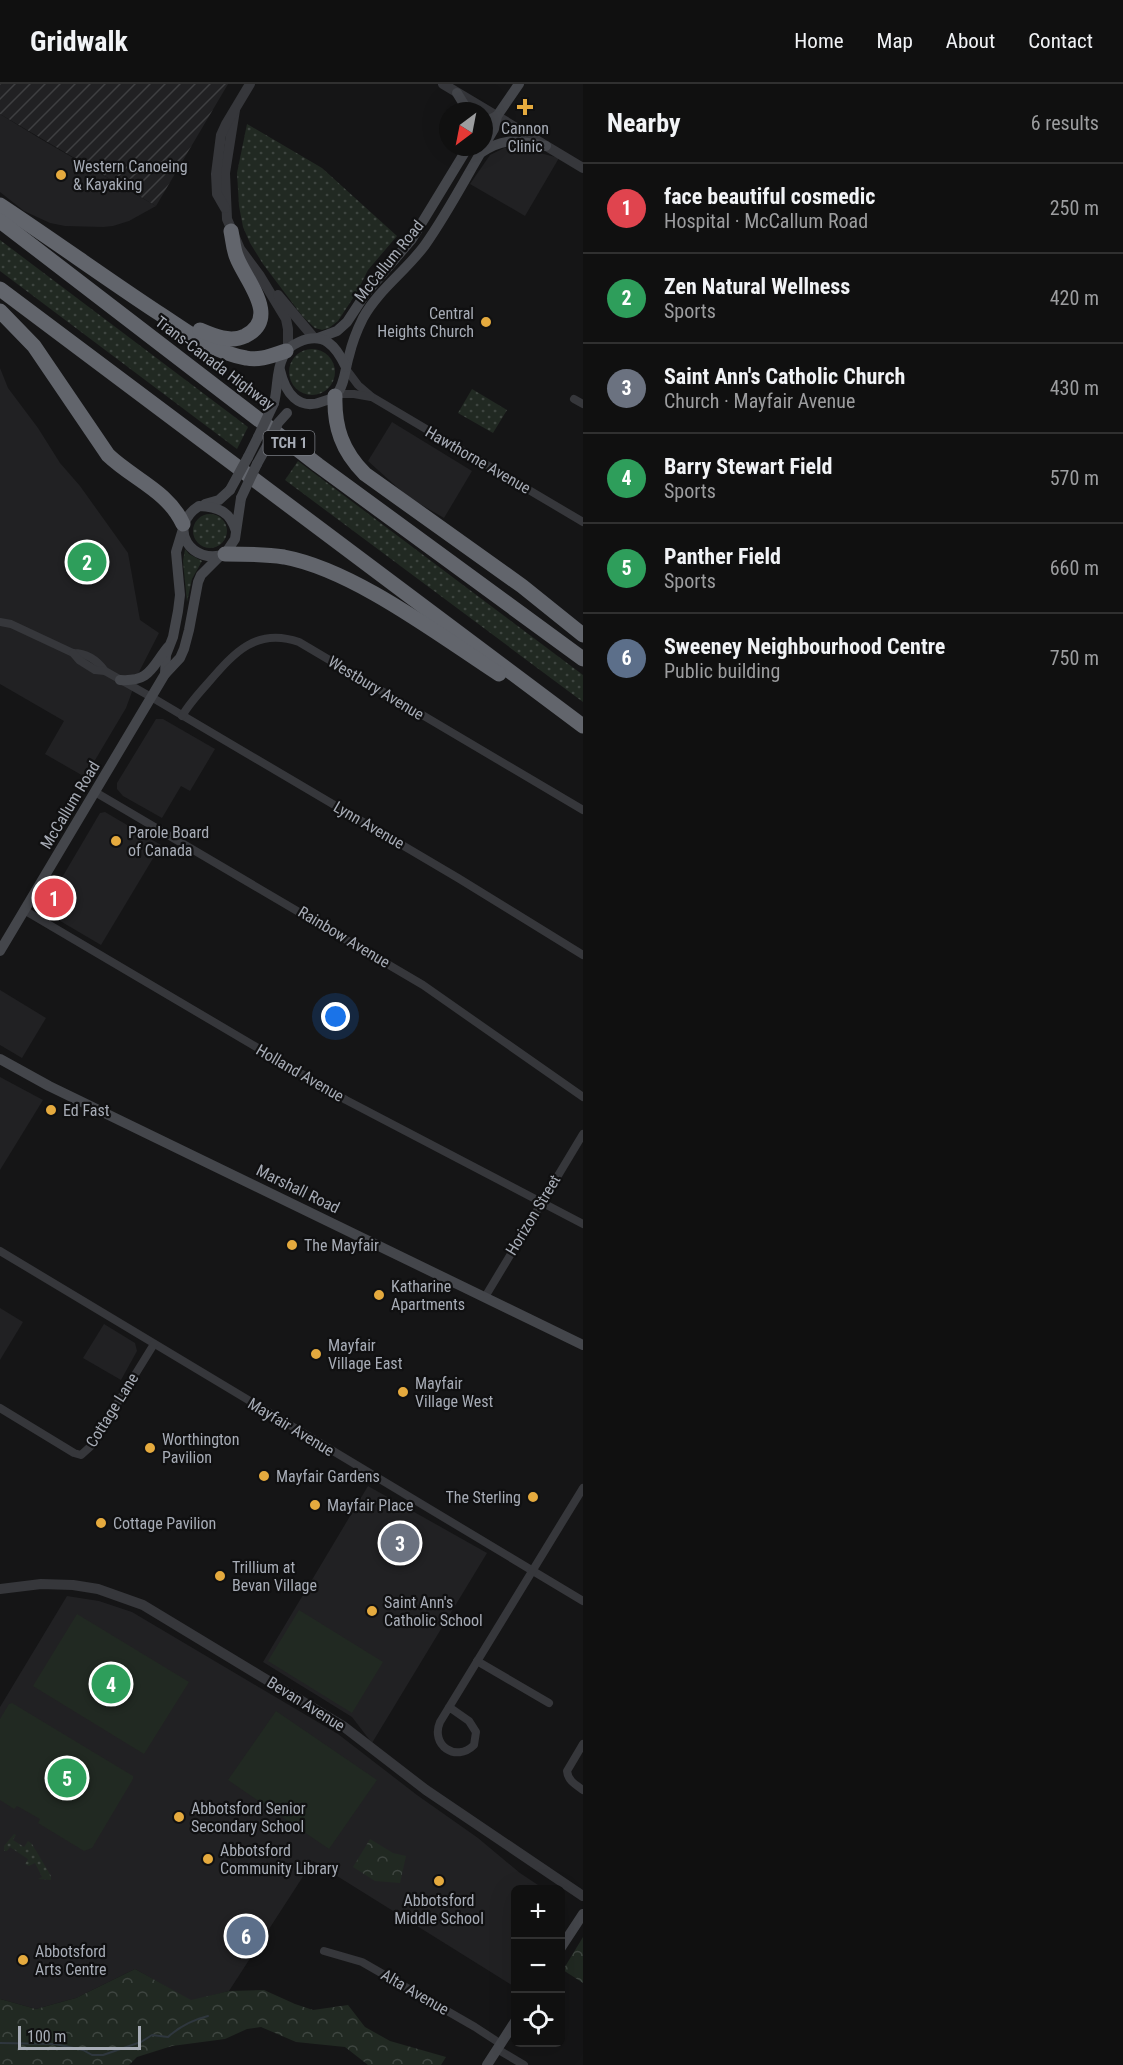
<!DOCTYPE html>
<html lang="en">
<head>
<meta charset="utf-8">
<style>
	body { margin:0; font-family:"Roboto Condensed",sans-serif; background:#191919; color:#f1f3f6 }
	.controls { position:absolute; right:18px; bottom:18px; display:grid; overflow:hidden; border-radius:9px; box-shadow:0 6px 24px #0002 }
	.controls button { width:54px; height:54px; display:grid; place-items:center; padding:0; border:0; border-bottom:2px solid #303030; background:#101010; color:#f1f3f6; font:30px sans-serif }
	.compass { position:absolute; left:439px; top:18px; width:54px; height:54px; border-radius:50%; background:#101010; box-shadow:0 6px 24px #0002; rotate:212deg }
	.scale { position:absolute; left:18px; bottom:15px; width:123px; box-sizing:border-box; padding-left:6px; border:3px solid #a7acb6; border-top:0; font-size:16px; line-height:21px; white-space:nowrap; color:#a7acb6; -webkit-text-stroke:4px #101011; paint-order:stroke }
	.you { position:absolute; left:336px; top:933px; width:21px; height:21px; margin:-15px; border:4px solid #fff; border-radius:50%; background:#1a73e8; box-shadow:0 0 0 9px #1a73e833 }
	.badge { display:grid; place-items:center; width:39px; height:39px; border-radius:50%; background:#db2777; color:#fff; font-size:20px; font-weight:700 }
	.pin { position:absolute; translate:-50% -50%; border:3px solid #fff; box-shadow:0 2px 6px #0006 }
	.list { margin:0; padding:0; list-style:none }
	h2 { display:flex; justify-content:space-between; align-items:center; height:78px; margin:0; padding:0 24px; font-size:26px }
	h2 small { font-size:20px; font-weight:400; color:#9c9d9f }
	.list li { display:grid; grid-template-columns:39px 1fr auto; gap:18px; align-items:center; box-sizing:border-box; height:90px; padding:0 24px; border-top:2px solid #303030 }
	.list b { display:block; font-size:22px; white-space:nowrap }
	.list p { margin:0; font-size:20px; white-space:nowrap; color:#9c9d9f }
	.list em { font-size:20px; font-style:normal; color:#9c9d9f }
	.icon { flex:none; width:33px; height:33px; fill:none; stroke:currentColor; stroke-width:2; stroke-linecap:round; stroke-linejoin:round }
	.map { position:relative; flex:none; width:583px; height:1981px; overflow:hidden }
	header { display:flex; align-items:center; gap:36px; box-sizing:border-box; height:84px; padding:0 30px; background:#101010; border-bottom:2px solid #303030 }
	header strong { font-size:28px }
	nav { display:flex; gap:33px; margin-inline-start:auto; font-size:21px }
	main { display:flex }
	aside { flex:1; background:#101010 }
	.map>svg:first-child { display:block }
</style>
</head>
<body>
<header>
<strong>Gridwalk</strong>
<nav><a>Home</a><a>Map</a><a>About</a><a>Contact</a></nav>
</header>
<main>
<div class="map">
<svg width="583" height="1981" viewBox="0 0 583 1981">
	<defs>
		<pattern id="industrial-furrows" width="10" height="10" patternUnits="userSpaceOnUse" patternTransform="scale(1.5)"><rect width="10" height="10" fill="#212123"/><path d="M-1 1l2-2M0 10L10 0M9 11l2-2" fill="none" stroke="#3e3f41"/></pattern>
		<pattern id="grass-dots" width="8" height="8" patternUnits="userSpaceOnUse" patternTransform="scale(1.5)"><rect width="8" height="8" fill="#212922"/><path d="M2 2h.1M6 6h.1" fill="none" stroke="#3e4540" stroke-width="1.8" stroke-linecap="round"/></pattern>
		<pattern id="forest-crowns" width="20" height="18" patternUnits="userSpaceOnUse" patternTransform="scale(1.5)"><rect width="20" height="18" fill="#212922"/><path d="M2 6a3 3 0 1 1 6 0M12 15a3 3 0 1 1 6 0" fill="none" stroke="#3e4540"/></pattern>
	</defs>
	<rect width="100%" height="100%" fill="#151516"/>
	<g fill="#212123">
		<polygon points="0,30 39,54 156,122 129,137 113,142 103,143 65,142 50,139 24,127 0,108"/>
		<polygon points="504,64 521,64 559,74 525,132 470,100 490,71"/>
		<polygon points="0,284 8,304 38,344 60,379 80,402 128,469 140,536 159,549 140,586 126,624 85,693 45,670 64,637 0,600"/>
		<polygon points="392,338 472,387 444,434 408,413 368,377"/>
		<polygon points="156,635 163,635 215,665 190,707 181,702 162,734 123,712 117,705 117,699"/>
		<polygon points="105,728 161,761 101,861 50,831 47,819 100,729"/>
		<polygon points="0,906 46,934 22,974 0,961"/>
		<polygon points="0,993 43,1016 0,1086"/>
		<polygon points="0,1224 23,1238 0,1276"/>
		<polygon points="104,1240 135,1259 137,1267 121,1296 83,1274"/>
		<polygon points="368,1402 487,1469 372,1659 352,1633 263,1578"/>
		<polygon points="67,1512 99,1517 132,1528 338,1650 417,1711 478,1754 520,1789 544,1805 516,1806 515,1903 313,1777 229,1907 191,1917 135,1885 76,1914 36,1925 0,1915 0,1623"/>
	</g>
	<polygon fill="url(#industrial-furrows)" points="0,0 228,0 156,122 0,30"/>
	<g fill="url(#grass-dots)">
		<polygon points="247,40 322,84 397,152 368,186 357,208 338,237 329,244 322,246 315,244 303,233 263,180 250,159 243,143 239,122 237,89"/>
		<polygon points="0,156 248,343 237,365 0,187"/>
		<circle cx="312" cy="288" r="23"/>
		<polygon points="472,305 507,326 493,349 458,329"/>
		<polygon points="298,377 583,591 583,618 285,396"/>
		<circle cx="210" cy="447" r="17"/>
		<polygon points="185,465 189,470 202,477 192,495 187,518 183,477"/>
		<polygon points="14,1750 16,1751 13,1756 24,1763 28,1757 32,1760 51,1792 51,1796 38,1795 42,1793 35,1779 29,1782 25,1780 28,1775 10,1763 7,1767 4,1767 4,1762"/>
	</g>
	<g fill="url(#forest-crowns)">
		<polygon points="370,1755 393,1769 406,1772 400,1799 375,1797 353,1783"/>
		<polygon points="583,1853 583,1899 563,1886"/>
		<polygon points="135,1885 191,1916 229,1907 264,1906 295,1920 313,1926 348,1921 365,1943 390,1957 446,1973 441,1981 368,1981 345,1963 296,1958 261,1943 247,1945 225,1955 172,1962 137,1973 129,1981 0,1981 0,1915 36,1925 76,1914"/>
	</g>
	<g fill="#212922">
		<polygon points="299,1526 383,1578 352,1629 268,1577"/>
		<polygon points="77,1530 189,1598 144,1670 33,1602"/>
		<polygon points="12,1619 133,1692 133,1695 92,1764 84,1767 38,1739 40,1735 17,1722 14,1725 0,1716 0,1635 9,1620"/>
		<polygon points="276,1627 377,1696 329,1765 228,1696"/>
	</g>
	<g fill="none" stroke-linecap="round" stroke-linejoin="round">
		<path stroke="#2f373e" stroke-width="2" d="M0 1959 55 1960 83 1966 92 1971H103L141 1958 152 1951 168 1953C180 1942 192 1936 208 1932"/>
		<g stroke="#36373b" stroke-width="8">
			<polyline points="346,285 358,301 372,313 583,438"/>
			<polyline points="337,310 354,310 371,313"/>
			<polyline points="574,315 583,320"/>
			<path d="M0 538 11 540 73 569C87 569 97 576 105 587"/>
			<polyline points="73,569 79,576 95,586 105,587 153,614 458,794 583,871"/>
			<path d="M182 632C189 620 199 609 208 599 234 569 256 543 299 558L583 726"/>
			<polyline points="95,708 423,901 583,1013"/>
			<polyline points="24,826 346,1016 583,1140"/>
			<polyline points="0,1167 583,1517"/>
			<polyline points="485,1213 583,1050"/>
			<polyline points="0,1324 74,1369 81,1371 91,1362 154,1260"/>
			<polyline points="477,1577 549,1619"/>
			<path d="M449 1623 469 1637 476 1648 474 1661C456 1679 430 1661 440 1638L583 1404"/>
			<path d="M583 1660 567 1687C568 1697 576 1701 583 1706"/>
			<polyline points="324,1867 362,1878 475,1943 501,1960"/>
			<polyline points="497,1965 524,1981"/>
		</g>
		<g stroke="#36373b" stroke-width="10">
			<polyline points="443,0 583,84"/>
			<polyline points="235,26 225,89 227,135 240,165 260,192 286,235 288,245 288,264"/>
			<polyline points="225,124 217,110 216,90 221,51 226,40 250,0"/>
			<polyline points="278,211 314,254"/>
			<polyline points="0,1505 41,1500 73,1501 98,1505 143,1521 343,1642 426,1706 583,1812"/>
		</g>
		<g stroke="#44464b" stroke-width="10">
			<polyline points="457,9 468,27"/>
			<polyline points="484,39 497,32 519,0"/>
			<polyline points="484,62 494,45 497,32"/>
			<path d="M479 70C505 52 517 57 546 62"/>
			<polyline points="318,254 337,247 347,238 366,209 412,155 468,63"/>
			<path d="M280 286C285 308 298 328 324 317 328 316 333 314 336 311 345 301 345 284 349 272 352 259 357 246 363 234 379 205 406 187 425 161 447 130 465 95 484 63"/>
			<path d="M274 319C278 304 276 287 283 273 286 265 292 261 299 258 324 247 336 262 346 283"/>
			<polyline points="248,373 258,353"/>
			<polyline points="257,380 268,360"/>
			<polyline points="205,420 219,416 230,406"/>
			<path d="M236 447C230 427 218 423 199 422 165 444 193 482 225 470L235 455 241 414"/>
			<polyline points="165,590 166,571 173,553 178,527 180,511 176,468 183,445"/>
			<path d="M120 596C150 598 151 584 168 563"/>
			<polyline points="0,867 165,590 180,574 184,565 189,546 198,498 201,491 220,472"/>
			<polyline points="0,975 49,1002 583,1261"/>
			<polyline points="560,1865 583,1830"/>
			<polyline points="487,1981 516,1936"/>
		</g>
		<g stroke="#62656c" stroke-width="15">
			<path d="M0 121C53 156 104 193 157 228 184 245 213 269 246 274 261 277 273 271 286 267"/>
			<polyline points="0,137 318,381 583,575"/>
			<polyline points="0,205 583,642"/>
			<path d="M0 227 34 262 108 371C133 395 168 407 183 440"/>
			<path d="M200 246C214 252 230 259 245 252 281 234 246 197 237 174 233 165 233 156 231 147"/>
			<path d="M335 312C334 343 342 367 365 390L522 502 583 551"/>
			<path d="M225 470C244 470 264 470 284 473 354 486 439 551 499 590"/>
		</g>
		<g stroke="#44464b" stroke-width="10">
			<polyline points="258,353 274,319"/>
			<polyline points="268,360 278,339 287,329"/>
			<polyline points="230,406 248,373"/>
			<polyline points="241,414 257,380"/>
		</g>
	</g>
	<g fill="#e5aa3e" stroke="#101011" stroke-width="2">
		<path d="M522 14h6v6h6v6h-6v6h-6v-6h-6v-6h6z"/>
		<circle cx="61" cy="91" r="6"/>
		<circle cx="486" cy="238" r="6"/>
		<circle cx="116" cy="757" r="6"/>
		<circle cx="51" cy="1026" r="6"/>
		<circle cx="292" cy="1161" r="6"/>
		<circle cx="379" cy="1211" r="6"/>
		<circle cx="316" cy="1270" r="6"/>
		<circle cx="403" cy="1308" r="6"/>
		<circle cx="150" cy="1364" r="6"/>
		<circle cx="264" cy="1392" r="6"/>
		<circle cx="533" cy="1413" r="6"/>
		<circle cx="315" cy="1421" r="6"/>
		<circle cx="101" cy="1439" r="6"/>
		<circle cx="220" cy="1492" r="6"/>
		<circle cx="372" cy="1527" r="6"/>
		<circle cx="179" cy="1733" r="6"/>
		<circle cx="208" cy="1775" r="6"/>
		<circle cx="439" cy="1797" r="6"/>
		<circle cx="23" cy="1876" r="6"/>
	</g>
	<g text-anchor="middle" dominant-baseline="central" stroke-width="4.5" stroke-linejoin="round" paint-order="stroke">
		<rect fill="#101011" stroke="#7a7d84" stroke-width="1.5" x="263.5" y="347" width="51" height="24" rx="4.5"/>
		<g font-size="15" font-weight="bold" fill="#a7acb6">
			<text x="289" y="359">TCH 1</text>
		</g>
		<g font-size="16" fill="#a7acb6" stroke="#101011" text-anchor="start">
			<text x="525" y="44" text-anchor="middle">Cannon<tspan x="525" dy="18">Clinic</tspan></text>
			<text x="73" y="82">Western Canoeing<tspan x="73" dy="18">&amp; Kayaking</tspan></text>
			<text x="474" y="229" text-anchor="end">Central<tspan x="474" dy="18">Heights Church</tspan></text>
			<text x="128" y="748">Parole Board<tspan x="128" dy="18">of Canada</tspan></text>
			<text x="63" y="1026">Ed Fast</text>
			<text x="304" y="1161">The Mayfair</text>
			<text x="391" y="1202">Katharine<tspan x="391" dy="18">Apartments</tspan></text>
			<text x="328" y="1261">Mayfair<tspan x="328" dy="18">Village East</tspan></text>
			<text x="415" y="1299">Mayfair<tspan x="415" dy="18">Village West</tspan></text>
			<text x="162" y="1355">Worthington<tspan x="162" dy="18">Pavilion</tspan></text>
			<text x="276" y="1392">Mayfair Gardens</text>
			<text x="521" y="1413" text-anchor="end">The Sterling</text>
			<text x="327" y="1421">Mayfair Place</text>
			<text x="113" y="1439">Cottage Pavilion</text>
			<text x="232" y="1483">Trillium at<tspan x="232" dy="18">Bevan Village</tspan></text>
			<text x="384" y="1518">Saint Ann's<tspan x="384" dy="18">Catholic School</tspan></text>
			<text x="191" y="1724">Abbotsford Senior<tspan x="191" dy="18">Secondary School</tspan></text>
			<text x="220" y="1766">Abbotsford<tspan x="220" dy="18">Community Library</tspan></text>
			<text x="439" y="1816" text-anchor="middle">Abbotsford<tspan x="439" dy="18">Middle School</tspan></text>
			<text x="35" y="1867">Abbotsford<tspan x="35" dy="18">Arts Centre</tspan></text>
		</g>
		<g font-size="16" fill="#a7acb6" stroke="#101011">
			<text transform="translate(389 177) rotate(-51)">McCallum Road</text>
			<text transform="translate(215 279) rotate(37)">Trans-Canada Highway</text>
			<text transform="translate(478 376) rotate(30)">Hawthorne Avenue</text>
			<text transform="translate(376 604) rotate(31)">Westbury Avenue</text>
			<text transform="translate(70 721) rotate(-59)">McCallum Road</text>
			<text transform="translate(369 741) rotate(30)">Lynn Avenue</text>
			<text transform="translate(344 853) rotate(31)">Rainbow Avenue</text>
			<text transform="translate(300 989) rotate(30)">Holland Avenue</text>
			<text transform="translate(298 1105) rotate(26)">Marshall Road</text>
			<text transform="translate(533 1131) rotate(-59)">Horizon Street</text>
			<text transform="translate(112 1326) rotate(-58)">Cottage Lane</text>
			<text transform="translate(291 1343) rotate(31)">Mayfair Avenue</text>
			<text transform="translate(306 1620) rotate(32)">Bevan Avenue</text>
			<text transform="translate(415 1908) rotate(30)">Alta Avenue</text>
		</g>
	</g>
</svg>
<div class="controls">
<button>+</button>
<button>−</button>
<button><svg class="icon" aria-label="locate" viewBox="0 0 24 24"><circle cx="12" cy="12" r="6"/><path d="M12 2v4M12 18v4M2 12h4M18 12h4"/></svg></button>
</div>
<svg class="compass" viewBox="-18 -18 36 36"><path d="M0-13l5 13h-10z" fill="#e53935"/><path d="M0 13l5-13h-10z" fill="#9c9d9f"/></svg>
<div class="scale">100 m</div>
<div class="you"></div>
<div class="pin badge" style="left:54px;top:814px;background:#e0444e">1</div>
<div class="pin badge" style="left:87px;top:478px;background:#2e9e5b">2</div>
<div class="pin badge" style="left:400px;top:1459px;background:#6b7280">3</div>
<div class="pin badge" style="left:111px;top:1600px;background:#2e9e5b">4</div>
<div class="pin badge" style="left:67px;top:1694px;background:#2e9e5b">5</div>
<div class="pin badge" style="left:246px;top:1852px;background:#5c6f8a">6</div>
</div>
<aside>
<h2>Nearby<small>6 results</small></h2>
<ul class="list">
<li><span class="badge" style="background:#e0444e">1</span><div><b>face beautiful cosmedic</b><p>Hospital · McCallum Road</p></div><em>250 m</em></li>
<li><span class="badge" style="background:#2e9e5b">2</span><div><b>Zen Natural Wellness</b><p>Sports</p></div><em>420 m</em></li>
<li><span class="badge" style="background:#6b7280">3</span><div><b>Saint Ann's Catholic Church</b><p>Church · Mayfair Avenue</p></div><em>430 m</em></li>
<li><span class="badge" style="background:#2e9e5b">4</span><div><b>Barry Stewart Field</b><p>Sports</p></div><em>570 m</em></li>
<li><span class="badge" style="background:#2e9e5b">5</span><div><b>Panther Field</b><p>Sports</p></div><em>660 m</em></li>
<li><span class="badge" style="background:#5c6f8a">6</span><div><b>Sweeney Neighbourhood Centre</b><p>Public building</p></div><em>750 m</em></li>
</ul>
</aside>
</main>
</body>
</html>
